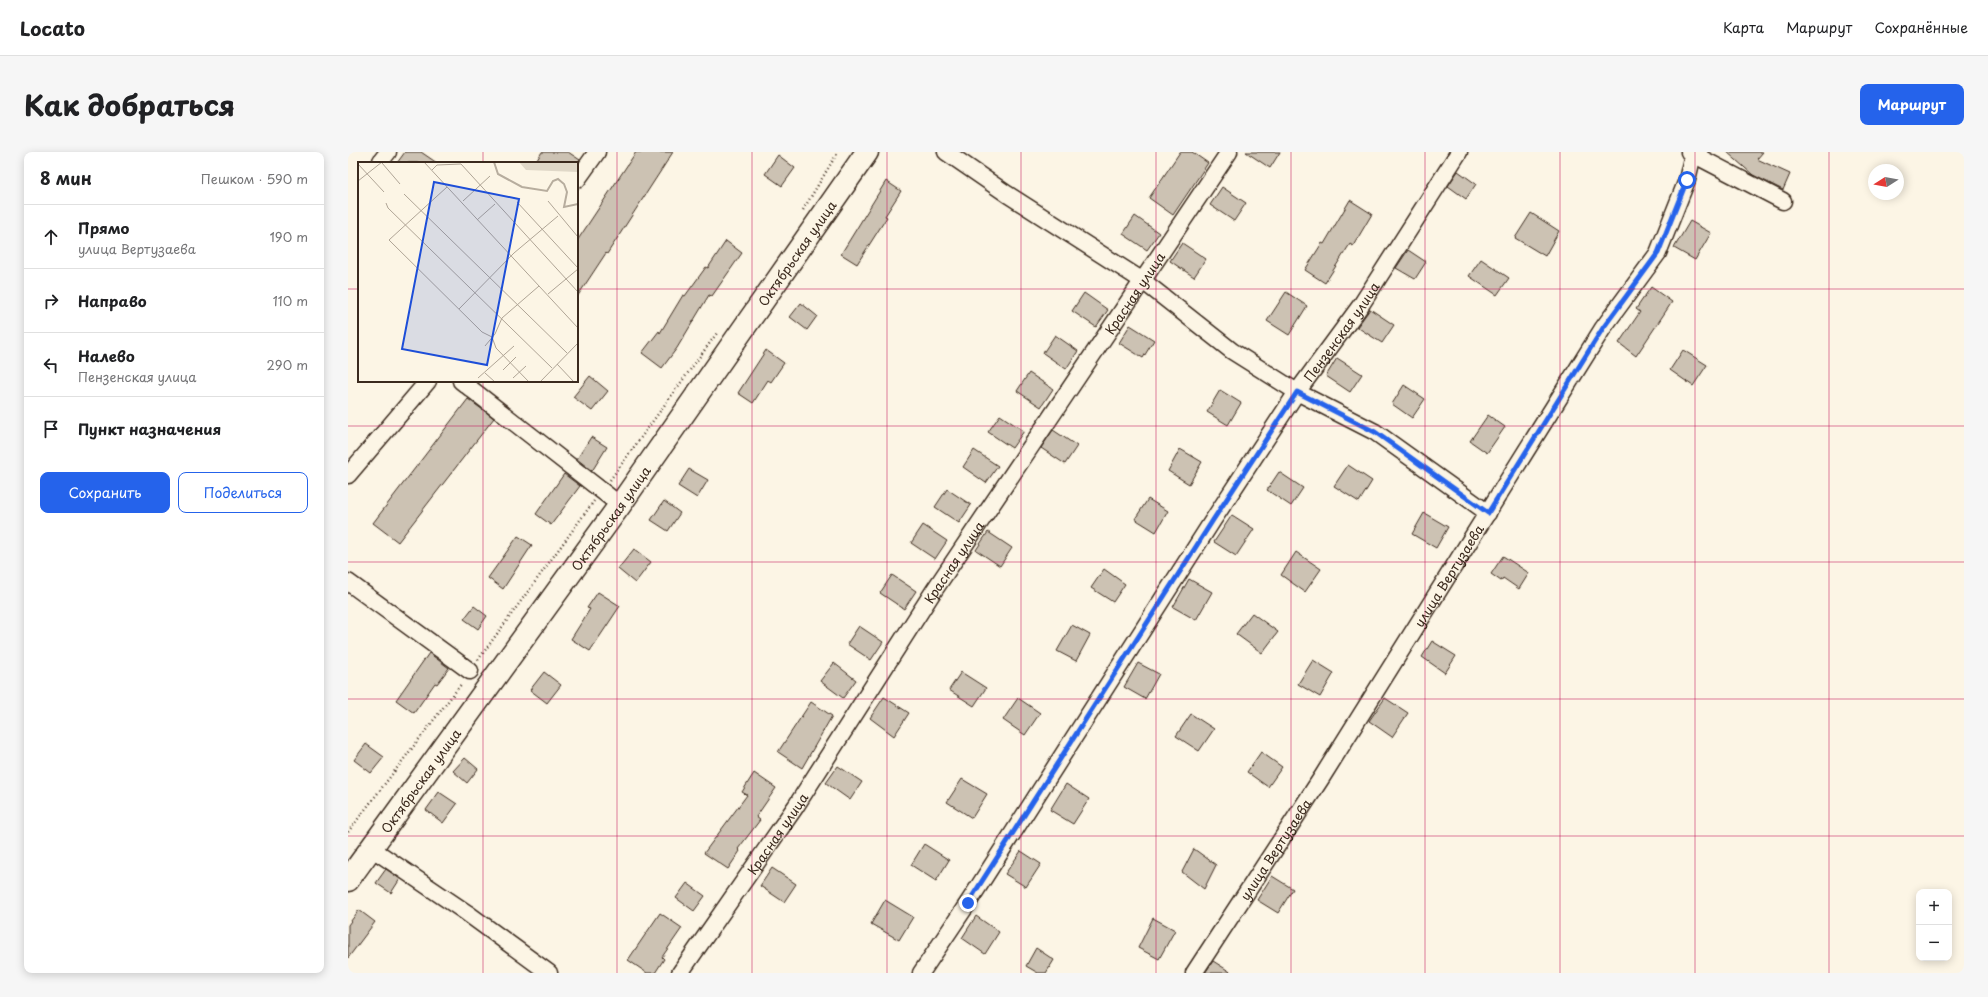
<!DOCTYPE html>
<html lang="ru">
<head>
<meta charset="utf-8">
<style>
	body { margin:0; font-family:"Playpen Sans",sans-serif; background:#f6f6f6; color:#202124 }
	.controls { position:absolute; right:12px; bottom:12px; display:grid; overflow:hidden; border-radius:8px; box-shadow:0 2px 10px #0003 }
	.controls button { width:36px; height:36px; display:grid; place-items:center; padding:0; border:0; border-bottom:1px solid #e0e0e0; background:#fff; color:#202124; font:20px sans-serif }
	.compass { position:absolute; left:1520px; top:12px; width:36px; height:36px; border-radius:50%; background:#fff; box-shadow:0 2px 10px #0003; rotate:259deg }
	.stop { position:absolute; width:12px; height:12px; margin:-9px; border:3px solid #2563eb; border-radius:50%; background:#fff }
	.stop.end { background:#2563eb; border-color:#fff; box-shadow:0 1px 4px #0008 }
	.list { margin:0; padding:0; list-style:none }
	h2 { display:flex; justify-content:space-between; align-items:center; height:52px; margin:0; padding:0 16px; font-size:17px }
	h2 small { font-size:13px; font-weight:400; color:#757577 }
	.list li { display:grid; grid-template-columns:26px 1fr auto; gap:12px; align-items:center; box-sizing:border-box; height:64px; padding:0 16px; border-top:1px solid #e0e0e0 }
	.list b { display:block; font-size:15px; white-space:nowrap }
	.list p { margin:0; font-size:13px; white-space:nowrap; color:#757577 }
	.list em { font-size:13px; font-style:normal; color:#757577 }
	.actions { display:flex; gap:8px; padding:12px 16px }
	.actions a { flex:1; padding:9px 0; border:1px solid #2563eb; border-radius:8px; text-align:center; font-size:14px; color:#2563eb }
	.actions .main { background:#2563eb; color:#fff }
	.icon { flex:none; width:22px; height:22px; fill:none; stroke:currentColor; stroke-width:2; stroke-linecap:round; stroke-linejoin:round }
	.map { position:relative; flex:none; width:1616px; height:821px; overflow:hidden; border-radius:8px }
	header { display:flex; align-items:center; gap:24px; box-sizing:border-box; height:56px; padding:0 20px; background:#fff; border-bottom:1px solid #e0e0e0 }
	header strong { font-size:19px }
	nav { display:flex; gap:22px; margin-inline-start:auto; font-size:14px }
	.intro { display:flex; align-items:center; justify-content:space-between; box-sizing:border-box; height:96px; padding:0 24px }
	h1 { margin:0; font-size:28px }
	.button { padding:10px 18px; border-radius:8px; background:#2563eb; color:#fff; font-size:14px; font-weight:700 }
	main { display:flex; gap:24px; padding:0 24px }
	aside { flex:1; background:#fff; border-radius:8px; box-shadow:0 2px 10px #0003 }
	.map>svg:first-child { display:block }
</style>
</head>
<body>
<header>
<strong>Locato</strong>
<nav><a>Карта</a><a>Маршрут</a><a>Сохранённые</a></nav>
</header>
<div class="intro"><h1>Как добраться</h1><a class="button">Маршрут</a></div>
<main>
<aside>
<h2>8 мин<small>Пешком · 590 m</small></h2>
<ul class="list">
<li><svg class="icon" aria-label="ahead" viewBox="0 0 24 24"><path d="M12 20V5M6 11l6-6 6 6"/></svg><div><b>Прямо</b><p>улица Вертузаева</p></div><em>190 m</em></li>
<li><svg class="icon" aria-label="right" viewBox="0 0 24 24"><path d="M7 20v-9h11M14 6l5 5-5 5"/></svg><div><b>Направо</b></div><em>110 m</em></li>
<li><svg class="icon" aria-label="left" viewBox="0 0 24 24"><path d="M17 20v-9H6M10 6l-5 5 5 5"/></svg><div><b>Налево</b><p>Пензенская улица</p></div><em>290 m</em></li>
<li><svg class="icon" aria-label="arrive" viewBox="0 0 24 24"><path d="M6 21V4h12l-3 4 3 4H6"/></svg><div><b>Пункт назначения</b></div></li>
</ul>
<div class="actions"><a class="main">Сохранить</a><a>Поделиться</a></div>
</aside>
<div class="map">
<svg width="1616" height="821" viewBox="0 0 1616 821">
	<rect width="100%" height="100%" fill="#fcf5e5"/>
	<filter id="ink" filterUnits="userSpaceOnUse"><feTurbulence type="fractalNoise" baseFrequency=".025" numOctaves="2"/><feDisplacementMap in="SourceGraphic" scale="8" xChannelSelector="R" yChannelSelector="G"/><feConvolveMatrix kernelMatrix="1 2 1 2 8 2 1 2 1" color-interpolation-filters="sRGB"/></filter>
	<g filter="url(#ink)">
		<g fill="#ccc2b3" stroke="#3b2a1e">
			<polygon points="57,0 73,0 89,11 49,11"/>
			<polygon points="194,0 220,0 232,8 229,11 187,11"/>
			<polygon points="288,0 325,0 259,102 258,101 229,145 229,89"/>
			<polygon points="832,0 844,0 860,11 825,63 801,46"/>
			<polygon points="898,0 932,0 922,16"/>
			<polygon points="1379,0 1415,0 1409,7 1442,22 1435,38 1405,23"/>
			<polygon points="430,3 447,16 434,34 417,22"/>
			<polygon points="1110,19 1128,32 1118,47 1100,34"/>
			<polygon points="538,29 553,39 537,64 539,65 509,112 493,102"/>
			<polygon points="874,35 898,51 886,69 862,53"/>
			<polygon points="1002,48 1024,62 1005,94 1002,92 977,131 957,118 974,91 976,92"/>
			<polygon points="1183,61 1211,79 1197,104 1167,86"/>
			<polygon points="787,64 811,81 799,98 775,82"/>
			<polygon points="1342,69 1363,81 1347,108 1326,96"/>
			<polygon points="378,89 394,101 364,144 361,143 329,196 314,216 294,201 311,179 312,181 335,143 337,144 358,115 360,116"/>
			<polygon points="834,91 858,107 846,125 822,109"/>
			<polygon points="1060,98 1078,110 1067,127 1048,116"/>
			<polygon points="1133,107 1161,126 1149,143 1121,124"/>
			<polygon points="1303,135 1324,150 1288,204 1271,191 1292,160 1288,157"/>
			<polygon points="938,140 959,154 941,183 919,169"/>
			<polygon points="736,141 760,158 748,175 724,159"/>
			<polygon points="453,151 469,164 459,178 442,165"/>
			<polygon points="1022,157 1046,173 1034,191 1009,175"/>
			<polygon points="782,173 806,188 795,206 771,191"/>
			<polygon points="707,183 730,199 718,217 695,201"/>
			<polygon points="418,198 436,211 423,230 420,228 405,251 390,241"/>
			<polygon points="1335,198 1359,213 1345,234 1322,218"/>
			<polygon points="989,206 1014,222 1002,240 978,224"/>
			<polygon points="681,221 705,237 693,255 669,239"/>
			<polygon points="242,224 260,239 244,259 225,245"/>
			<polygon points="1056,233 1077,247 1064,266 1044,252"/>
			<polygon points="872,238 893,251 880,273 859,260"/>
			<polygon points="120,247 146,266 50,390 25,371"/>
			<polygon points="652,263 676,279 664,296 640,280"/>
			<polygon points="1140,263 1157,275 1139,301 1122,289"/>
			<polygon points="705,278 729,294 717,312 693,296"/>
			<polygon points="243,285 259,295 244,319 229,307"/>
			<polygon points="832,297 854,310 841,332 820,319"/>
			<polygon points="626,298 650,314 638,331 615,315"/>
			<polygon points="1000,313 1024,329 1011,350 986,334"/>
			<polygon points="341,317 360,328 349,346 330,334"/>
			<polygon points="931,320 955,336 943,354 919,338"/>
			<polygon points="216,322 232,334 203,373 188,362"/>
			<polygon points="599,337 623,353 611,371 587,355"/>
			<polygon points="800,347 820,359 808,380 787,367"/>
			<polygon points="316,349 332,361 320,379 303,368"/>
			<polygon points="1076,361 1100,375 1088,396 1064,382"/>
			<polygon points="884,363 906,377 888,404 866,390"/>
			<polygon points="575,373 599,389 587,407 563,391"/>
			<polygon points="640,380 664,396 652,414 628,398"/>
			<polygon points="170,384 184,393 155,437 140,426"/>
			<polygon points="286,397 303,410 287,431 270,417"/>
			<polygon points="948,400 973,417 957,440 933,423"/>
			<polygon points="1155,404 1181,421 1171,437 1155,426 1153,429 1143,422"/>
			<polygon points="756,417 777,432 765,450 743,436"/>
			<polygon points="544,423 568,439 556,457 532,441"/>
			<polygon points="841,427 864,440 848,468 825,455"/>
			<polygon points="250,440 272,454 242,499 223,487 242,457 239,456"/>
			<polygon points="126,454 139,464 130,477 116,467"/>
			<polygon points="904,461 930,480 914,501 888,482"/>
			<polygon points="724,473 742,483 728,509 709,499"/>
			<polygon points="511,474 535,490 523,508 499,492"/>
			<polygon points="1084,489 1108,504 1097,521 1074,505"/>
			<polygon points="81,501 101,516 89,532 87,531 66,561 48,548"/>
			<polygon points="965,508 986,521 972,545 950,532"/>
			<polygon points="486,511 508,528 495,546 472,529"/>
			<polygon points="790,511 811,522 797,547 776,535"/>
			<polygon points="196,520 213,533 199,551 182,538"/>
			<polygon points="613,520 638,536 626,554 601,538"/>
			<polygon points="536,545 561,561 546,584 522,566"/>
			<polygon points="670,546 692,561 677,583 655,568"/>
			<polygon points="1037,546 1060,561 1044,585 1021,569"/>
			<polygon points="463,550 484,564 454,616 430,600"/>
			<polygon points="843,562 866,577 851,599 828,584"/>
			<polygon points="18,592 36,605 23,621 6,608"/>
			<polygon points="913,600 934,615 920,635 899,620"/>
			<polygon points="117,606 130,617 119,631 105,619"/>
			<polygon points="490,614 514,630 502,648 478,631"/>
			<polygon points="406,621 428,636 408,665 412,668 390,697 392,699 380,717 356,701 399,643 394,640"/>
			<polygon points="614,627 639,642 624,666 599,650"/>
			<polygon points="718,632 741,647 725,672 702,658"/>
			<polygon points="91,640 109,652 95,671 78,658"/>
			<polygon points="576,692 601,708 588,729 563,713"/>
			<polygon points="846,697 868,713 856,737 834,720"/>
			<polygon points="673,699 693,712 678,735 657,722"/>
			<polygon points="424,716 448,732 436,750 412,734"/>
			<polygon points="38,717 52,727 43,741 28,731"/>
			<polygon points="924,724 945,737 930,761 909,748"/>
			<polygon points="339,731 357,744 346,759 328,746"/>
			<polygon points="537,748 565,765 551,788 523,772"/>
			<polygon points="11,758 27,770 0,806 0,773"/>
			<polygon points="312,761 334,776 314,805 316,807 307,821 299,821 280,808"/>
			<polygon points="628,764 651,780 637,802 614,786"/>
			<polygon points="805,766 827,778 811,807 790,796"/>
			<polygon points="688,796 706,808 698,821 690,821 678,814"/>
			<polygon points="865,809 884,821 857,821"/>
		</g>
		<g fill="none" stroke-linecap="round" stroke-linejoin="round">
			<g stroke="#3b2a1e" stroke-width="19">
				<g id="street">
					<polyline points="598,0 659,42 795,129 884,199 949,240 1027,280 1140,361"/>
					<polyline points="1341,0 1435,49"/>
					<polyline points="33,9 40,0"/>
					<polyline points="229,28 249,0"/>
					<polyline points="113,229 272,353"/>
					<polyline points="0,323 80,229"/>
					<polyline points="0,430 122,519"/>
					<polyline points="23,696 119,761 201,821"/>
					<path id="s1" d="M332 821 448 654 585 440 881 0"/>
					<path id="s2" d="M573 821 620 751 865 368 949 240 1013 153 1111 0"/>
					<path id="s3" d="M846 821 974 625 1255 176 1310 101 1339 28 1345 2 1351 0"/>
				</g>
			</g>
			<g stroke="#3b2a1e" stroke-width="25">
				<g id="secondary">
					<path id="s4" d="M0 728 272 353 519 0"/>
				</g>
			</g>
			<g stroke="#3b2a1e" stroke-width="2.5" stroke-dasharray="1 3" stroke-linecap="butt">
				<polyline points="455,58 490,0"/>
				<polyline points="262,328 369,181"/>
				<polyline points="130,508 246,349"/>
				<polyline points="0,680 114,531"/>
			</g>
			<use href="#street" stroke="#fcf5e5" stroke-width="16"/>
			<use href="#secondary" stroke="#fcf5e5" stroke-width="22"/>
		</g>
	</g>
	<g fill="none" stroke-linecap="round" stroke-linejoin="round" filter="url(#ink)">
		<polyline stroke="#2563eb" stroke-width="5" points="620,751 865,368 949,240 1027,280 1140,361 1255,176 1310,101 1339,28"/>
	</g>
	<path fill="none" stroke="#c2185b" stroke-width="1" stroke-opacity="0.55" d="M135 0V11M269 0V821M404 0V821M539 0V821M673 0V821M808 0V821M943 0V821M1077 0V821M1212 0V821M1347 0V821M1481 0V821M0 137H11M229 137H1616M135 229V821M0 274H1616M0 410H1616M0 547H1616M0 684H1616"/>
	<g text-anchor="middle" dominant-baseline="central" stroke-width="3" stroke-linejoin="round" paint-order="stroke">
		<g font-size="13" fill="#3b2a1e" stroke="#fcf5e5">
			<text stroke="none"><textPath href="#s4" startOffset="771">Октябрьская улица</textPath></text>
			<text stroke="none"><textPath href="#s1" startOffset="818">Красная улица</textPath></text>
			<text stroke="none"><textPath href="#s2" startOffset="767">Пензенская улица</textPath></text>
			<text stroke="none"><textPath href="#s4" startOffset="447">Октябрьская улица</textPath></text>
			<text stroke="none"><textPath href="#s1" startOffset="494">Красная улица</textPath></text>
			<text stroke="none"><textPath href="#s3" startOffset="472">улица Вертузаева</textPath></text>
			<text stroke="none"><textPath href="#s4" startOffset="123">Октябрьская улица</textPath></text>
			<text stroke="none"><textPath href="#s1" startOffset="170">Красная улица</textPath></text>
			<text stroke="none"><textPath href="#s3" startOffset="148">улица Вертузаева</textPath></text>
		</g>
	</g>
	<g transform="translate(10 10)">
		<rect width="220" height="220" fill="#fcf5e5"/>
		<path d="M161 0H220V10L168 8Z" fill="#e0d8c8"/>
		<path fill="none" stroke="#b7ad9e" stroke-width="2" d="M136 0 140 12 164 25 189 29 195 19 200 17 206 22 209 30 206 45 220 42"/>
		<path fill="none" stroke="#afa495" stroke-width="1" d="M66 0 220 166M24 1 42 22M0 2 26 30M74 8 79 3 103 2 220 130M0 19 24 0M89 25 31 78 124 170 134 175 138 186 171 220M46 32 209 191M105 39 132 14M190 39 220 75M159 40 220 106M28 41 30 46 194 206M119 58 137 42M190 132 220 107M101 147 156 91 200 54M127 184 137 172 144 156 181 124M199 202 216 220M145 208 158 195M127 211 137 220M120 216 156 184M155 216 168 204M182 220 220 181"/>
		<path fill="#1d4ed8" fill-opacity="0.15" stroke="#1d4ed8" stroke-width="2" d="M76 20 161 37 129 203 44 187Z"/>
		<rect width="220" height="220" fill="none" stroke="#3b2a1e" stroke-width="2"/>
	</g>
</svg>
<div class="controls">
<button>+</button>
<button>−</button>
</div>
<svg class="compass" viewBox="-18 -18 36 36"><path d="M0-13l5 13h-10z" fill="#e53935"/><path d="M0 13l5-13h-10z" fill="#757577"/></svg>
<div class="stop" style="left:1339px;top:28px"></div>
<div class="stop end" style="left:620px;top:751px"></div>
</div>
</main>
</body>
</html>
